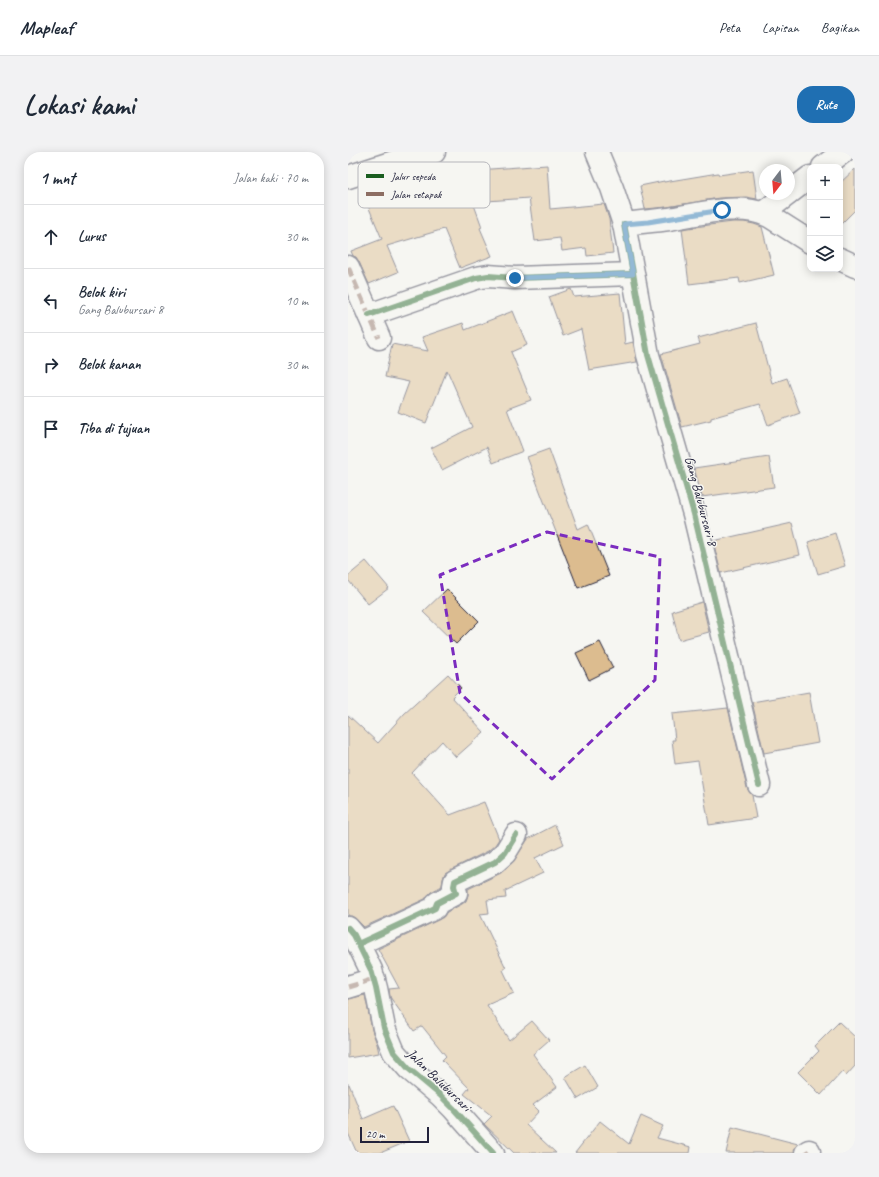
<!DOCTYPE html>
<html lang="id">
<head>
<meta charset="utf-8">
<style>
	body { margin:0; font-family:Caveat,sans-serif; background:#f2f2f3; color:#1f2937 }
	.controls { position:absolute; right:12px; top:12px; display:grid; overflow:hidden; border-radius:8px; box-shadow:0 2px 10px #0003 }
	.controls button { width:36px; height:36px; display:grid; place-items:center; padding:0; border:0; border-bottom:1px solid #e0e1e3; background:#fff; color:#1f2937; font:20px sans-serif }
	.compass { position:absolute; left:411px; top:12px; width:36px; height:36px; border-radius:50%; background:#fff; box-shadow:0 2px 10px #0003; rotate:196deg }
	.scale { position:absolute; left:12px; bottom:10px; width:69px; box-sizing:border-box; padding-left:4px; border:2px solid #22223b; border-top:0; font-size:11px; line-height:14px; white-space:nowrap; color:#22223b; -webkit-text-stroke:3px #f6f6f2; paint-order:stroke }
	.stop { position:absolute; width:12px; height:12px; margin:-9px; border:3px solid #1f6fb2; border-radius:50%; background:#fff }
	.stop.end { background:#1f6fb2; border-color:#fff; box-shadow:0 1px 4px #0008 }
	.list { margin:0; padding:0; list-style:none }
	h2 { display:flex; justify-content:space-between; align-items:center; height:52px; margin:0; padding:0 16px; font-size:17px }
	h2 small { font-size:13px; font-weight:400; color:#747a83 }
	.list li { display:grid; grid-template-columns:26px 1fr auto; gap:12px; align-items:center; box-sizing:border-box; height:64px; padding:0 16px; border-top:1px solid #e0e1e3 }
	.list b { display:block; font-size:15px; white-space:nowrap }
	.list p { margin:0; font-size:13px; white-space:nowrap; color:#747a83 }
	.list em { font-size:13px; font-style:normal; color:#747a83 }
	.icon { flex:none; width:22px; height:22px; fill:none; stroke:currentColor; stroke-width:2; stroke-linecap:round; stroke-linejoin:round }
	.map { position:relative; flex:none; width:507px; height:1001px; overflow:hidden; border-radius:16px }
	header { display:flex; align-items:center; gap:24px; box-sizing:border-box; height:56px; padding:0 20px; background:#fff; border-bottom:1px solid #e0e1e3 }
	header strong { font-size:19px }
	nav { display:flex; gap:22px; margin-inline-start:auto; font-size:14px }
	.intro { display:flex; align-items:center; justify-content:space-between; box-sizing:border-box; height:96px; padding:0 24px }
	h1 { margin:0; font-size:28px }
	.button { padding:10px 18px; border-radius:16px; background:#1f6fb2; color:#fff; font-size:14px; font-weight:700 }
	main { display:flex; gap:24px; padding:0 24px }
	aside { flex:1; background:#fff; border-radius:16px; box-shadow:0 2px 10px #0003 }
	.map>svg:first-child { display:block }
</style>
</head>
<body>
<header>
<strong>Mapleaf</strong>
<nav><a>Peta</a><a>Lapisan</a><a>Bagikan</a></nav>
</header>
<div class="intro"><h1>Lokasi kami</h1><a class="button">Rute</a></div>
<main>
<aside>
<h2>1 mnt<small>Jalan kaki · 70 m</small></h2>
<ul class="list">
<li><svg class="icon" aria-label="ahead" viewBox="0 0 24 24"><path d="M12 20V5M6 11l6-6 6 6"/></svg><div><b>Lurus</b></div><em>30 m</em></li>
<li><svg class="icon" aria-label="left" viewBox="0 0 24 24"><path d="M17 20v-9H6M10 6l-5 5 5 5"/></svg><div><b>Belok kiri</b><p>Gang Balubursari 8</p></div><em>10 m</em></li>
<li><svg class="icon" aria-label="right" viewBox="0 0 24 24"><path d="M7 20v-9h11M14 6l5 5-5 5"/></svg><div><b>Belok kanan</b></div><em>30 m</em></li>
<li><svg class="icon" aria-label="arrive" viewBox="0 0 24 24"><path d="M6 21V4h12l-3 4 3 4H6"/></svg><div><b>Tiba di tujuan</b></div></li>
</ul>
</aside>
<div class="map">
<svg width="507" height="1001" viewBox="0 0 507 1001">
	<rect width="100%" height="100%" fill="#f6f6f2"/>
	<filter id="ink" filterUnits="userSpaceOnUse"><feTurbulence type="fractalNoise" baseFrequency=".025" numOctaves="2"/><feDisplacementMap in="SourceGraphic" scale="8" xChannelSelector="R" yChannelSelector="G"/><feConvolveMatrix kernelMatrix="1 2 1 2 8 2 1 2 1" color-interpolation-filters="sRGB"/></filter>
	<g filter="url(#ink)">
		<g fill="#dcbc8f" stroke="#22223b">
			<polygon points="199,13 202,57 256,52 261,67 265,101 239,104 238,96 214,99 212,86 187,89 181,46 125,50 134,75 132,76 144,104 112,116 96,77 39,94 50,120 21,132 11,110 8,105 5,104 3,99 34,87 18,49 83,29 82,27 114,16 115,19"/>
			<polygon points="507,17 507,58 492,73 492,31"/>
			<polygon points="405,18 409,47 398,45 371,46 319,55 297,57 292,34 316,29 316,30 370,21 371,23"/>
			<polygon points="385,70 396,70 406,72 414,75 426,123 392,131 391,126 341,132 334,77 361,73"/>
			<polygon points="223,137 226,145 272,141 277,192 285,190 289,210 241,218 233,177 215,184 201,145"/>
			<polygon points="165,159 179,193 163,200 183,248 159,257 175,299 145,311 139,295 94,318 83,296 124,275 99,218 78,271 50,260 61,230 37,225 44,192 80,199 74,185 115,171 117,178"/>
			<polygon points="408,171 424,231 439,226 452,261 420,273 412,252 363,266 363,268 334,275 313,202 352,192 350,186"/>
			<polygon points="201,297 230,377 240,372 261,424 230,436 195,347 179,305"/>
			<polygon points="421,305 426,335 354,345 346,316"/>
			<polygon points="444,371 452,403 373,421 365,389"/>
			<polygon points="487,381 497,414 470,422 460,390"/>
			<polygon points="18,409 41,436 20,452 0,428 0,424"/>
			<polygon points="99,437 131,469 108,492 75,460"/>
			<polygon points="354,450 361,480 331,488 324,459"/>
			<polygon points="252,490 265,516 241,528 228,501"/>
			<polygon points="100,522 113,536 104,545 136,580 108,605 94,589 64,621 102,663 136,650 151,687 147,693 140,699 102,718 97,721 95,727 94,734 83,740 77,747 16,775 9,768 4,764 0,764 0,563 30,591 56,562"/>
			<polygon points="461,540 470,591 416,601 404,550"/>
			<polygon points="380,556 399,636 402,641 404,643 408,666 361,673 350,609 327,612 324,588 327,588 324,562"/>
			<polygon points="207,673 216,692 187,706 195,721 157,739 158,746 139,748 141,761 132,762 158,816 155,818 166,841 139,853 161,888 184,869 201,888 185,902 209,935 185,953 191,959 178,973 208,1001 166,1001 136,972 144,964 116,942 121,936 94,908 98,904 74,874 66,879 42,845 41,837 51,836 30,797 92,767 99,760 114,752 118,749 120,743 120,737 153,721 165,710 180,687"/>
			<polygon points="17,843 24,878 29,892 31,901 0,906 0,847"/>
			<polygon points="491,870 507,885 507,914 498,924 494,920 473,943 450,920 471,899 467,894"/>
			<polygon points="237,913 250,935 230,947 217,925"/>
			<polygon points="0,932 1,932 15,967 45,954 61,989 32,1001 9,1001 0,981"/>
			<polygon points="293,964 315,974 309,986 343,995 342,1001 227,1001 252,969 281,992"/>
			<polygon points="384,975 450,992 447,996 446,1001 378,1001"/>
		</g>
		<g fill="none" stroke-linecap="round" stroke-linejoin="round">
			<g stroke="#22223b" stroke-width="25">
				<g id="minor">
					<path d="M249 0 264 36 276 72C291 70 306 69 321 67 352 62 392 50 421 64L462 90"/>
					<polyline points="475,15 495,0"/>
					<polyline points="0,25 52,8 86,0"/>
					<polyline points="441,41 462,25"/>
					<polyline points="415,61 440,42"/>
					<polyline points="276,72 300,203 346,362 411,633"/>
					<polyline points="492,107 507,114"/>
					<polyline points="0,115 31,186"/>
					<polyline points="21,163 128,126 140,124 167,126 285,122"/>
					<polyline points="0,776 6,783 23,818 28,836 36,876 46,900 61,917 92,943 105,956 145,1001"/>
					<polyline points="10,792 87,756 89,751 108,741 106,734 107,729 147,710 157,701 168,683"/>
					<polyline points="0,835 26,827"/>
					<polyline points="458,1001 461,999"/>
				</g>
			</g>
			<use href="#minor" stroke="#f6f6f2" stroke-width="22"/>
			<g stroke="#8d6e63" stroke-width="5" stroke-dasharray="10 5" stroke-linecap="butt">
				<polyline points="0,115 31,186"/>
				<polyline points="0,835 26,827"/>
				<polyline points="458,1001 461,999"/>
			</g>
			<g stroke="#f6f6f2" stroke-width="8">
				<g id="cycleway">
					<polyline points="276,72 300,203 346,362 411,633"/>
					<polyline points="21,163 128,126 140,124 167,126 285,122"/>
					<polyline points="0,776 6,783 23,818 28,836 36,876 46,900 61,917 92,943 105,956 145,1001"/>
					<polyline points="10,792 87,756 89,751 108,741 106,734 107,729 147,710 157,701 168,683"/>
				</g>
			</g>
			<use href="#cycleway" stroke="#1b5e20" stroke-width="6"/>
		</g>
	</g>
	<g fill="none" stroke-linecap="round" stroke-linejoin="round" filter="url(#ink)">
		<polyline stroke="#1f6fb2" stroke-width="5" points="167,126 285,122 276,72 300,70 374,58"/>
	</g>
	<path d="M0 0H507V1001H0ZM199 380 312 405 307 528 204 627 112 541 92 423Z" fill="#f6f6f2" fill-opacity=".55" fill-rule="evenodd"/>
	<path fill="none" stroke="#7b2cbf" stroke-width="3" stroke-dasharray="8 5" stroke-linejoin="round" d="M199 380 312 405 307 528 204 627 112 541 92 423Z"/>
	<g text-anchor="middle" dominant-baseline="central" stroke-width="3" stroke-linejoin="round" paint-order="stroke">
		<g font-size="14" fill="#22223b" stroke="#f6f6f2">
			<text transform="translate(353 349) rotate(75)">Gang Balubursari 8</text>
			<text transform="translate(91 928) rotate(44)">Jalan Balubursari</text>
		</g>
	</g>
	<rect x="10" y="10" width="132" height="46" rx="6" fill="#f6f6f2" stroke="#b6b6bb" stroke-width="1"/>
	<rect x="18" y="22" width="18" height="4" fill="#1b5e20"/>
	<rect x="18" y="40" width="18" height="4" fill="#8d6e63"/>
	<g font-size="11" fill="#22223b">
		<text x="43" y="28">Jalur sepeda</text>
		<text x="43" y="46">Jalan setapak</text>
	</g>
</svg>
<div class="controls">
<button>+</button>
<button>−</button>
<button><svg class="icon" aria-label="layers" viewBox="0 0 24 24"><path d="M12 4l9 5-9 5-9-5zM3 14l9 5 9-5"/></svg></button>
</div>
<svg class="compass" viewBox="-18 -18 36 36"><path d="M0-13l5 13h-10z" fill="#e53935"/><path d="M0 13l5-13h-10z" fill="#747a83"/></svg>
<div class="scale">20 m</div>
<div class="stop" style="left:374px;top:58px"></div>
<div class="stop end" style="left:167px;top:126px"></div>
</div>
</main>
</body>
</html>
